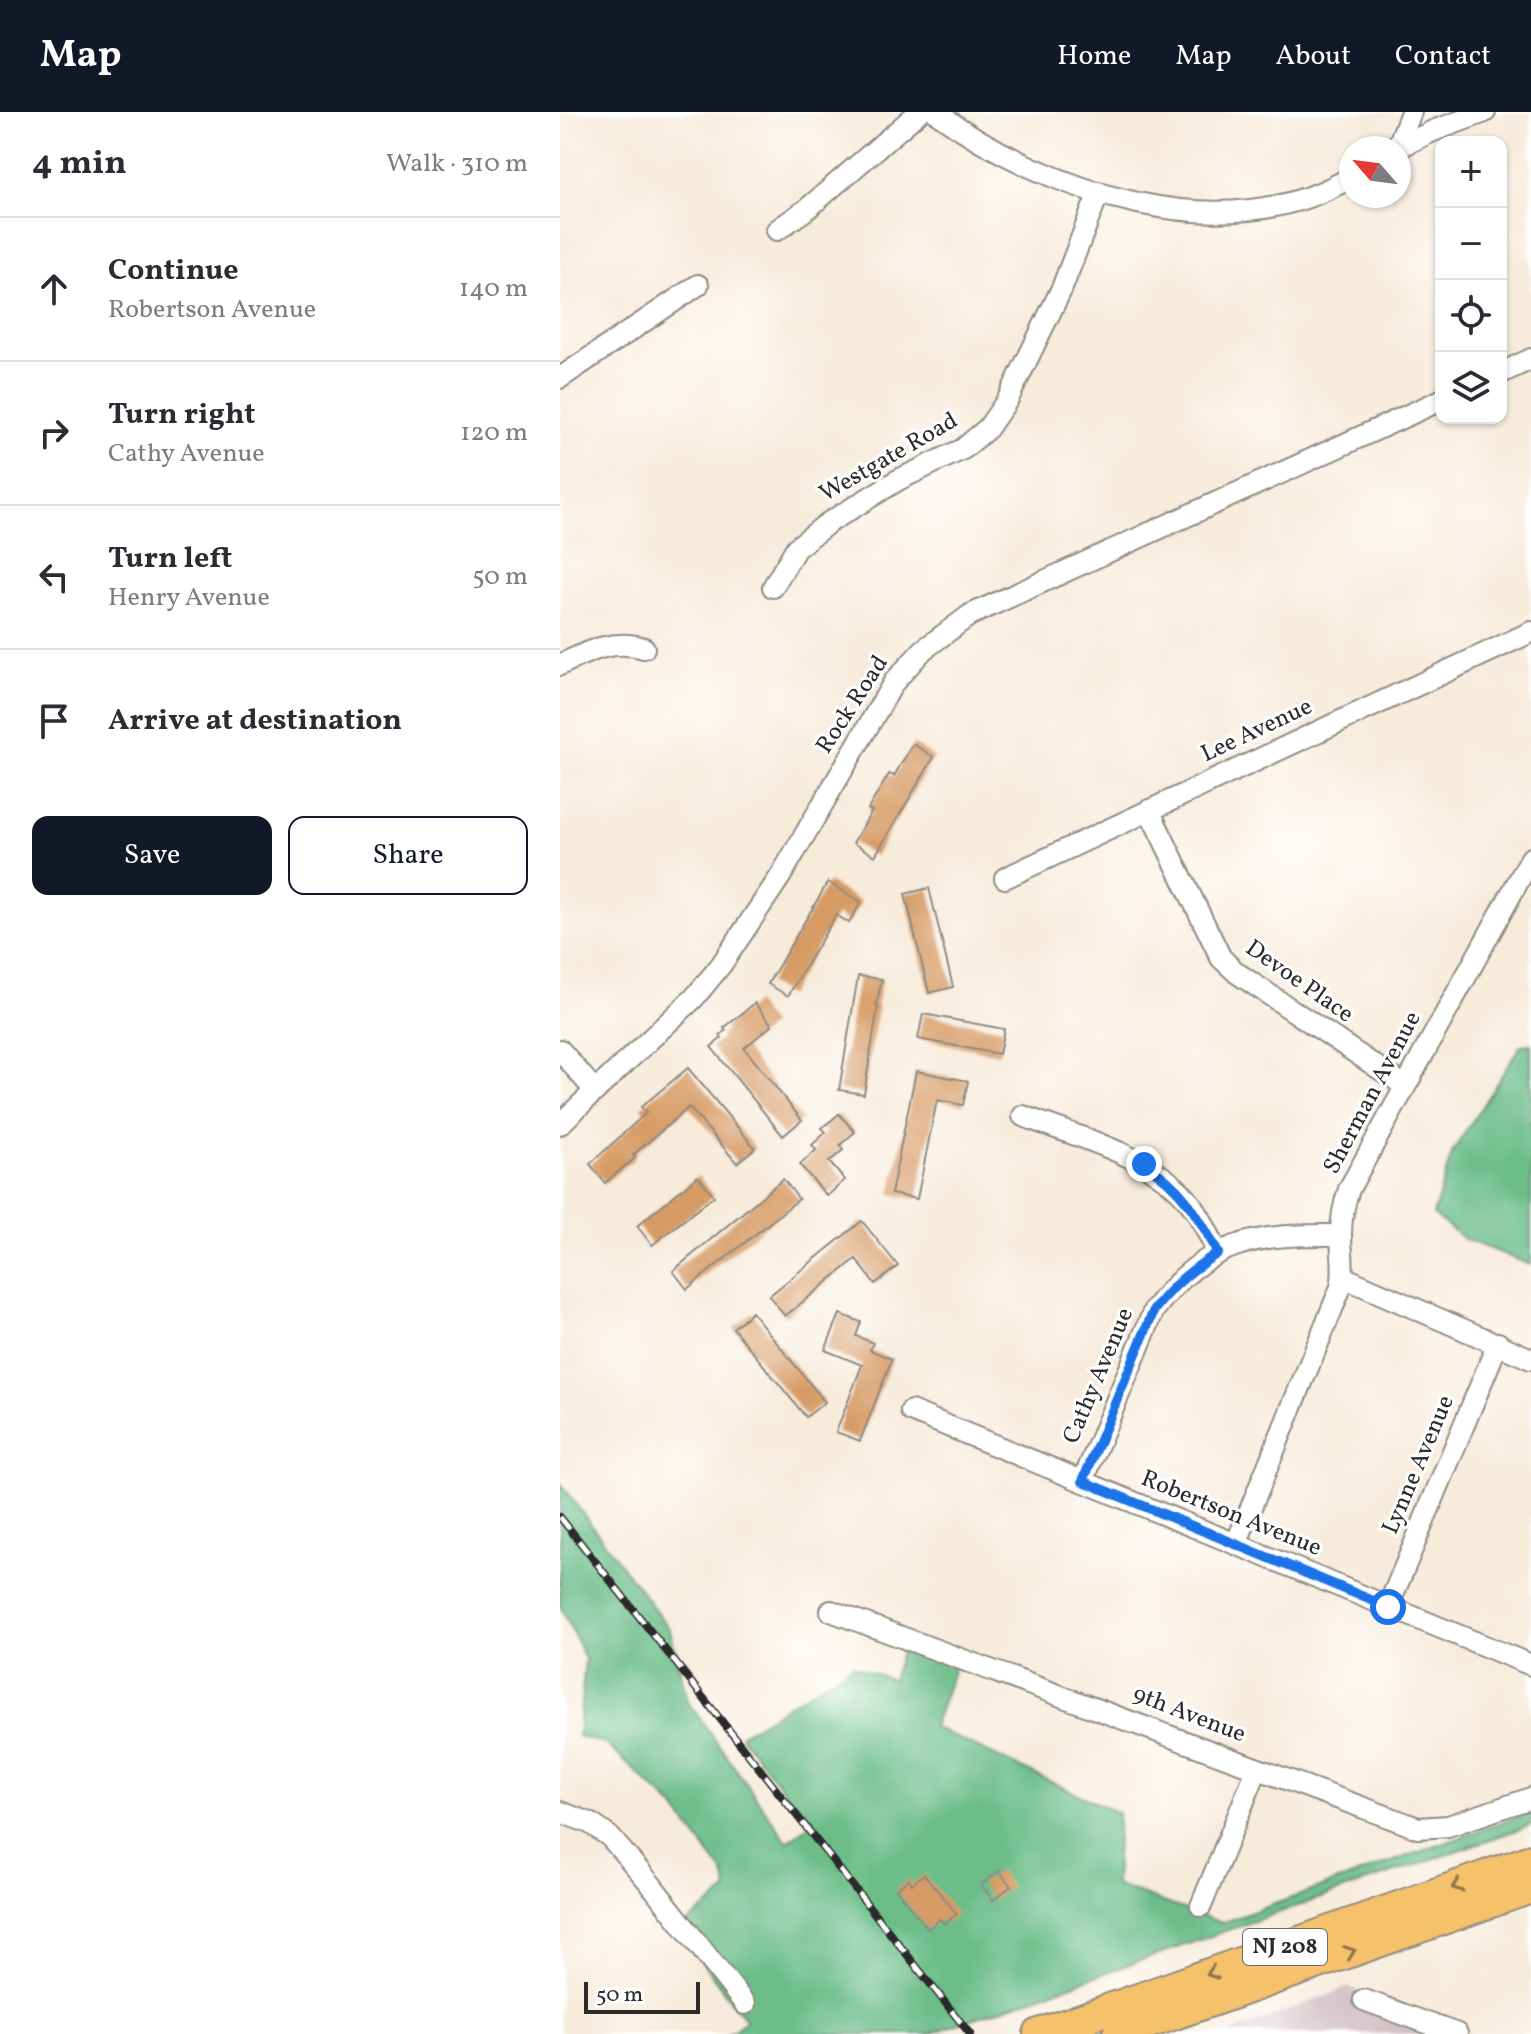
<!DOCTYPE html>
<html lang="en">
<head>
<meta charset="utf-8">
<style>
	body { margin:0; font-family:Vollkorn,serif; background:#f7f7f7; color:#2b2b33 }
	.controls { position:absolute; right:24px; top:24px; display:grid; overflow:hidden; border-radius:16px; box-shadow:0 2px 6px #0004 }
	.controls button { width:72px; height:72px; display:grid; place-items:center; padding:0; border:0; border-bottom:2px solid #e1e1e2; background:#fff; color:#2b2b33; font:40px sans-serif }
	.compass { position:absolute; left:779px; top:24px; width:72px; height:72px; border-radius:50%; background:#fff; box-shadow:0 2px 6px #0004; rotate:298deg }
	.scale { position:absolute; left:24px; bottom:20px; width:116px; box-sizing:border-box; padding-left:8px; border:4px solid #2b2b2b; border-top:0; font-size:22px; line-height:28px; white-space:nowrap; color:#2b2b2b; -webkit-text-stroke:6px #fff; paint-order:stroke }
	.stop { position:absolute; width:24px; height:24px; margin:-18px; border:6px solid #1a73e8; border-radius:50%; background:#fff }
	.stop.end { background:#1a73e8; border-color:#fff; box-shadow:0 2px 8px #0008 }
	.list { margin:0; padding:0; list-style:none }
	h2 { display:flex; justify-content:space-between; align-items:center; height:104px; margin:0; padding:0 32px; font-size:34px }
	h2 small { font-size:26px; font-weight:400; color:#7c7c81 }
	.list li { display:grid; grid-template-columns:52px 1fr auto; gap:24px; align-items:center; box-sizing:border-box; height:144px; padding:0 32px; border-top:2px solid #e1e1e2 }
	.list b { display:block; font-size:30px; white-space:nowrap }
	.list p { margin:0; font-size:26px; white-space:nowrap; color:#7c7c81 }
	.list em { font-size:26px; font-style:normal; color:#7c7c81 }
	.actions { display:flex; gap:16px; padding:24px 32px }
	.actions a { flex:1; padding:18px 0; border:2px solid #111827; border-radius:16px; text-align:center; font-size:28px; color:#111827 }
	.actions .main { background:#111827; color:#fff }
	.icon { flex:none; width:44px; height:44px; fill:none; stroke:currentColor; stroke-width:2; stroke-linecap:round; stroke-linejoin:round }
	.map { position:relative; flex:none; width:971px; height:1922px; overflow:hidden }
	header { display:flex; align-items:center; gap:48px; box-sizing:border-box; height:112px; padding:0 40px; background:#111827; color:#fff }
	header strong { font-size:38px }
	nav { display:flex; gap:44px; margin-inline-start:auto; font-size:28px }
	main { display:flex }
	aside { flex:1; background:#fff }
	.map>svg:first-child { display:block }
</style>
</head>
<body>
<header>
<strong>Map</strong>
<nav><a>Home</a><a>Map</a><a>About</a><a>Contact</a></nav>
</header>
<main>
<aside>
<h2>4 min<small>Walk · 310 m</small></h2>
<ul class="list">
<li><svg class="icon" aria-label="ahead" viewBox="0 0 24 24"><path d="M12 20V5M6 11l6-6 6 6"/></svg><div><b>Continue</b><p>Robertson Avenue</p></div><em>140 m</em></li>
<li><svg class="icon" aria-label="right" viewBox="0 0 24 24"><path d="M7 20v-9h11M14 6l5 5-5 5"/></svg><div><b>Turn right</b><p>Cathy Avenue</p></div><em>120 m</em></li>
<li><svg class="icon" aria-label="left" viewBox="0 0 24 24"><path d="M17 20v-9H6M10 6l-5 5 5 5"/></svg><div><b>Turn left</b><p>Henry Avenue</p></div><em>50 m</em></li>
<li><svg class="icon" aria-label="arrive" viewBox="0 0 24 24"><path d="M6 21V4h12l-3 4 3 4H6"/></svg><div><b>Arrive at destination</b></div></li>
</ul>
<div class="actions"><a class="main">Save</a><a>Share</a></div>
</aside>
<div class="map">
<svg width="971" height="1922" viewBox="0 0 971 1922">
	<rect width="100%" height="100%" fill="#fff"/>
	<filter id="ink" filterUnits="userSpaceOnUse"><feTurbulence type="fractalNoise" baseFrequency=".0125" numOctaves="2"/><feDisplacementMap in="SourceGraphic" scale="16" xChannelSelector="R" yChannelSelector="G"/><feConvolveMatrix kernelMatrix="1 2 1 2 8 2 1 2 1" color-interpolation-filters="sRGB"/></filter>
	<filter id="wash" filterUnits="userSpaceOnUse"><feTurbulence type="fractalNoise" baseFrequency=".006" numOctaves="4" result="noise"/><feDisplacementMap in="SourceGraphic" scale="32" xChannelSelector="R" yChannelSelector="G"/><feGaussianBlur stdDeviation="1.8" result="paint"/><feColorMatrix in="noise" values="0 0 0 0 0 0 0 0 0 0 0 0 0 0 0 0 0 1.4 0 .05"/><feComposite in="paint" operator="in"/></filter>
	<g filter="url(#wash)">
		<rect width="100%" height="100%" fill="#f7ebd9"/>
		<polygon fill="#d2bec3" points="789,1875 891,1915 889,1922 668,1922"/>
		<g fill="#6cbd88" stroke="#4c745a" stroke-width="2">
			<polygon points="971,932 971,1153 904,1127 873,1103 892,1041 961,933"/>
			<polygon points="0,1371 110,1518 128,1590 228,1730 250,1712 180,1623 293,1553 332,1568 346,1523 398,1545 373,1615 558,1701 555,1773 662,1811 971,1700 971,1713 369,1922 168,1922 186,1909 118,1818 168,1778 164,1762 114,1695 47,1633 18,1624 25,1547 0,1494"/>
		</g>
		<g id="blocks">
			<g fill="#d79b65">
				<polygon points="353,632 374,645 315,744 293,731 312,699 308,697 329,662 334,664"/>
				<polygon points="268,770 301,790 289,811 276,803 228,884 208,872"/>
				<polygon points="369,776 393,875 369,881 345,782"/>
				<polygon points="298,864 322,867 316,894 318,894 304,982 279,978"/>
				<polygon points="195,891 212,913 184,936 242,1008 223,1024 151,935 162,926 160,923 166,919 164,916"/>
				<polygon points="363,902 444,917 439,942 358,927"/>
				<polygon points="128,956 195,1036 177,1051 129,995 73,1043 76,1045 45,1071 30,1052 86,1001 81,995"/>
				<polygon points="356,959 408,969 403,993 377,988 357,1087 331,1082"/>
				<polygon points="279,1002 295,1020 280,1033 283,1038 269,1050 285,1068 267,1084 240,1053 256,1038 252,1033 266,1020 262,1016"/>
				<polygon points="138,1064 154,1084 92,1133 77,1114"/>
				<polygon points="223,1067 239,1087 127,1177 113,1159"/>
				<polygon points="302,1109 338,1154 315,1172 296,1147 225,1204 209,1184"/>
				<polygon points="192,1200 265,1290 246,1305 173,1216"/>
				<polygon points="280,1202 301,1210 296,1224 313,1231 310,1238 332,1247 300,1329 276,1320 302,1253 265,1238"/>
				<polygon points="439,1759 451,1774 433,1788 421,1773"/>
				<polygon points="364,1762 397,1802 384,1812 380,1807 368,1817 336,1777 349,1767 352,1772"/>
			</g>
		</g>
	</g>
	<g filter="url(#ink)">
		<use href="#blocks" fill-opacity="0" stroke="#918b82" stroke-width="2"/>
		<g fill="none" stroke-linecap="round" stroke-linejoin="round">
			<g stroke="#918b82" stroke-width="24">
				<g id="minor">
					<path d="M376 0C486 80 665 141 791 65"/>
					<polyline points="837,36 851,0"/>
					<polyline points="838,36 873,19 925,0"/>
					<polyline points="217,118 247,97 359,0"/>
					<polyline points="941,261 971,247"/>
					<polyline points="0,266 138,173"/>
					<polyline points="213,475 236,436 268,411 338,368 403,337 428,316 448,287 502,176 539,80"/>
					<path d="M0 553C27 540 54 526 84 536"/>
					<polyline points="589,698 661,846 677,861 845,974"/>
					<polyline points="445,766 971,520"/>
					<polyline points="0,938 35,979"/>
					<path d="M463 1004C517 1025 595 1044 631 1092 642 1106 649 1124 658 1141"/>
					<polyline points="0,1012 134,886 161,853 220,765 334,570 363,538 410,503 881,288"/>
					<polyline points="783,1165 971,1247"/>
					<polyline points="351,1299 971,1553"/>
					<path d="M523 1369 594 1198C648 1127 697 1122 781 1123"/>
					<path d="M676 1432 781 1175C785 1156 781 1141 781 1122 781 1106 784 1092 789 1077L971 746"/>
					<polyline points="828,1495 938,1231"/>
					<polyline points="271,1499 858,1716 888,1714 971,1686"/>
					<polyline points="0,1700 30,1711 50,1725 89,1770 185,1892"/>
					<polyline points="641,1794 697,1657"/>
					<polyline points="804,1888 897,1922"/>
				</g>
			</g>
			<g stroke="#918b82" stroke-width="34">
				<g id="highway">
					<polyline points="479,1922 971,1748"/>
					<polyline points="558,1922 971,1776"/>
				</g>
			</g>
			<use href="#minor" stroke="#fff" stroke-width="20"/>
			<use href="#highway" stroke="#f5c16b" stroke-width="30"/>
			<g stroke="#2b2b2b" stroke-width="8">
				<polyline id="rail" points="0,1405 410,1922"/>
			</g>
			<use href="#rail" stroke="#fff" stroke-width="5" stroke-dasharray="15" stroke-linecap="butt"/>
		</g>
		<defs><path id="oneway-chevron" d="M-2-3.5L2.5 0L-2 3.5" fill="none" stroke-width="1.6" stroke-linecap="round" stroke-linejoin="round" transform="scale(2)"/></defs>
		<g stroke="#90764b">
			<use href="#oneway-chevron" transform="translate(897 1774) rotate(161)"/>
			<use href="#oneway-chevron" transform="translate(790 1840) rotate(-20)"/>
			<use href="#oneway-chevron" transform="translate(652 1861) rotate(161)"/>
		</g>
	</g>
	<g fill="none" stroke-linecap="round" stroke-linejoin="round" filter="url(#ink)">
		<path stroke="#1a73e8" stroke-width="10" d="M584 1052C621 1074 638 1103 658 1141 632 1157 613 1173 594 1198L523 1369 828 1495"/>
	</g>
	<g text-anchor="middle" dominant-baseline="central" stroke-width="6" stroke-linejoin="round" paint-order="stroke">
		<rect fill="#fff" stroke="#6b6b6b" stroke-width="2" x="683" y="1817" width="84" height="36" rx="6"/>
		<g font-size="22" font-weight="bold" fill="#2b2b2b">
			<text x="725" y="1835">NJ 208</text>
		</g>
		<g font-size="24" fill="#2b2b2b" stroke="#fff">
			<text transform="translate(329 346) rotate(-30)">Westgate Road</text>
			<text transform="translate(293 593) rotate(-57)">Rock Road</text>
			<text transform="translate(697 619) rotate(-25)">Lee Avenue</text>
			<text transform="translate(739 870) rotate(35)">Devoe Place</text>
			<text transform="translate(813 981) rotate(-62)">Sherman Avenue</text>
			<text transform="translate(539 1264) rotate(-67)">Cathy Avenue</text>
			<text transform="translate(859 1353) rotate(-67)">Lynne Avenue</text>
			<text transform="translate(671 1402) rotate(22)">Robertson Avenue</text>
			<text transform="translate(629 1603) rotate(21)">9th Avenue</text>
		</g>
	</g>
</svg>
<div class="controls">
<button>+</button>
<button>−</button>
<button><svg class="icon" aria-label="locate" viewBox="0 0 24 24"><circle cx="12" cy="12" r="6"/><path d="M12 2v4M12 18v4M2 12h4M18 12h4"/></svg></button>
<button><svg class="icon" aria-label="layers" viewBox="0 0 24 24"><path d="M12 4l9 5-9 5-9-5zM3 14l9 5 9-5"/></svg></button>
</div>
<svg class="compass" viewBox="-18 -18 36 36"><path d="M0-13l5 13h-10z" fill="#e53935"/><path d="M0 13l5-13h-10z" fill="#7c7c81"/></svg>
<div class="scale">50 m</div>
<div class="stop" style="left:828px;top:1495px"></div>
<div class="stop end" style="left:584px;top:1052px"></div>
</div>
</main>
</body>
</html>
